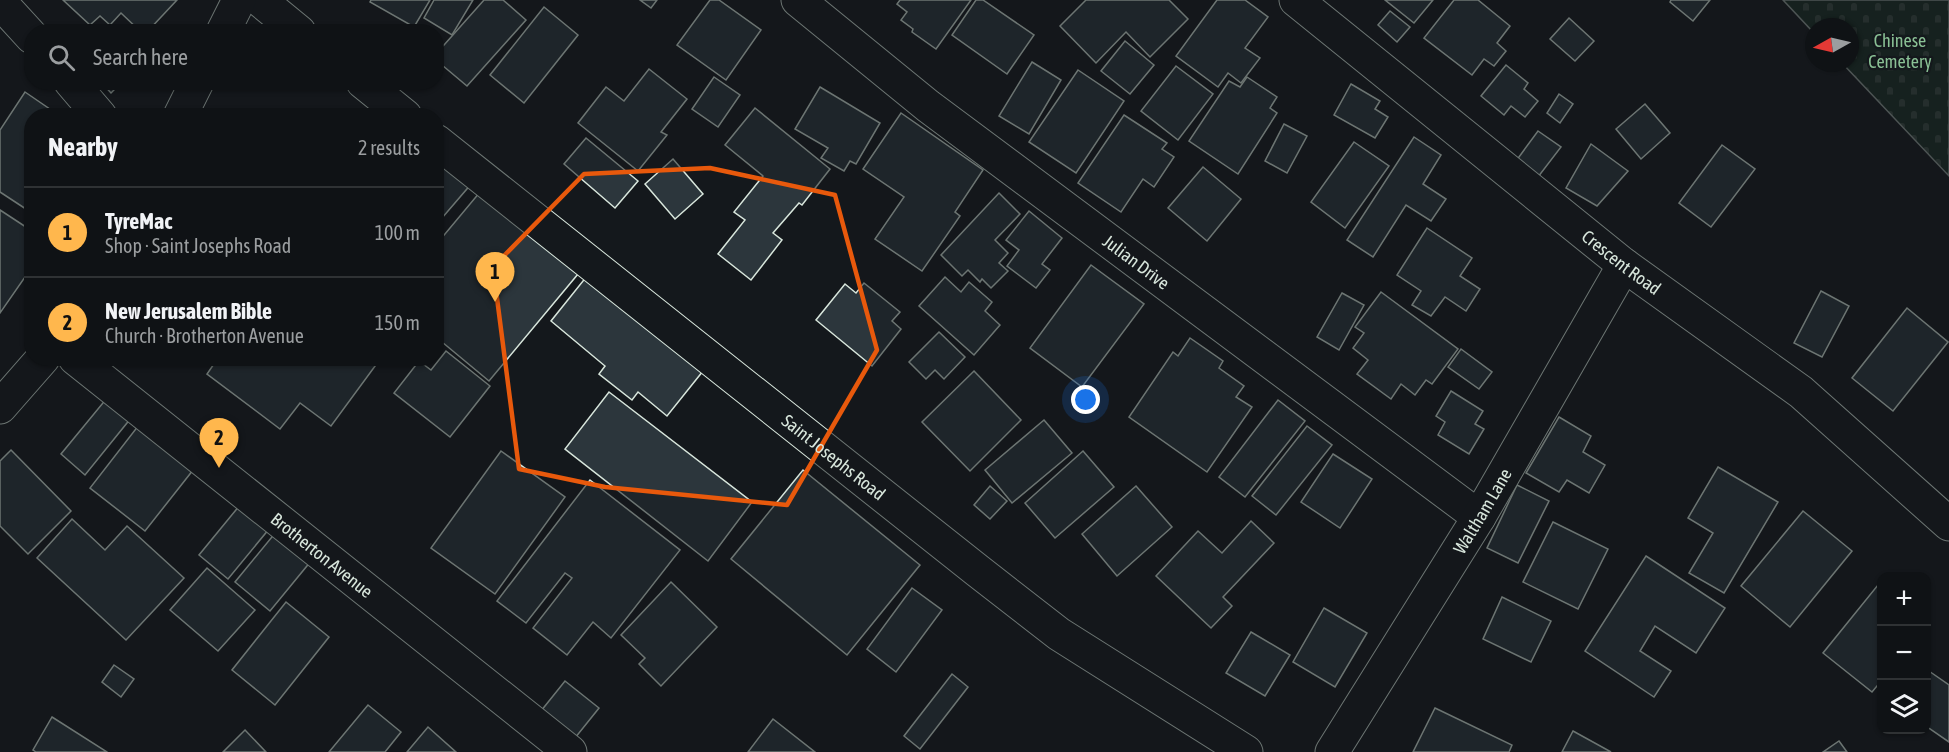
<!DOCTYPE html>
<html lang="en">
<head>
<meta charset="utf-8">
<style>
	body { margin:0; font-family:"Asap Condensed",sans-serif; background:#181b1e; color:#f1f3f6 }
	.controls { position:absolute; right:18px; bottom:18px; display:grid; overflow:hidden; border-radius:12px; box-shadow:0 2px 4px #0004 }
	.controls button { width:54px; height:54px; display:grid; place-items:center; padding:0; border:0; border-bottom:2px solid #2f3234; background:#0f1215; color:#f1f3f6; font:30px sans-serif }
	.compass { position:absolute; left:1805px; top:18px; width:54px; height:54px; border-radius:50%; background:#0f1215; box-shadow:0 2px 4px #0004; rotate:262deg }
	.you { position:absolute; left:1086px; top:400px; width:21px; height:21px; margin:-15px; border:4px solid #fff; border-radius:50%; background:#1a73e8; box-shadow:0 0 0 9px #1a73e833 }
	.badge { display:grid; place-items:center; width:39px; height:39px; border-radius:50%; background:#ffb74d; color:#111; font-size:20px; font-weight:700 }
	.pin { position:absolute; translate:-50% -50px; filter:drop-shadow(0 2px 3px #0008) }
	.pin::after { content:''; position:absolute; top:32px; width:21px; height:18px; background:inherit; clip-path:polygon(0 0,100% 0,50% 100%) }
	.list { margin:0; padding:0; list-style:none }
	h2 { display:flex; justify-content:space-between; align-items:center; height:78px; margin:0; padding:0 24px; font-size:26px }
	h2 small { font-size:20px; font-weight:400; color:#9b9ea0 }
	.list li { display:grid; grid-template-columns:39px 1fr auto; gap:18px; align-items:center; box-sizing:border-box; height:90px; padding:0 24px; border-top:2px solid #2f3234 }
	.list b { display:block; font-size:22px; white-space:nowrap }
	.list p { margin:0; font-size:20px; white-space:nowrap; color:#9b9ea0 }
	.list em { font-size:20px; font-style:normal; color:#9b9ea0 }
	.icon { flex:none; width:33px; height:33px; fill:none; stroke:currentColor; stroke-width:2; stroke-linecap:round; stroke-linejoin:round }
	.map { position:relative; flex:none; width:1949px; height:752px; overflow:hidden }
	.search { position:absolute; background:#0f1215; box-shadow:0 2px 4px #0004; left:24px; top:24px; width:420px; height:66px; display:flex; align-items:center; gap:15px; box-sizing:border-box; padding:0 21px; border-radius:24px; color:#9b9ea0; font-size:22px }
	.panel { position:absolute; background:#0f1215; box-shadow:0 2px 4px #0004; left:24px; top:108px; width:420px; height:258px; border-radius:24px }
	.map>svg:first-child { display:block }
</style>
</head>
<body>
<div class="map">
<svg width="1949" height="752" viewBox="0 0 1949 752">
	<defs>
		<pattern id="cemetery-stones" width="16" height="16" patternUnits="userSpaceOnUse" patternTransform="scale(1.5)"><rect width="16" height="16" fill="#1a2d24"/><path d="M2 7V4a2 2 0 0 1 4 0v3zM10 15v-3a2 2 0 0 1 4 0v3z" fill="#3b4b43"/></pattern>
	</defs>
	<rect width="100%" height="100%" fill="#14181c"/>
	<polygon fill="url(#cemetery-stones)" stroke="#939e99" stroke-width="1.5" points="1783,0 1949,0 1949,176 1842,63 1850,63 1850,27 1814,27 1814,33"/>
	<g fill="#2c363c" stroke="#d8e6dc" stroke-width="1.5">
		<polygon points="63,0 177,0 147,32 141,32 121,13 110,25 100,16 90,25"/>
		<polygon points="371,0 430,0 414,27 370,2"/>
		<polygon points="434,0 473,0 452,35 424,18"/>
		<polygon points="484,0 503,0 526,20 467,86 436,60 436,54"/>
		<polygon points="640,0 657,0 651,8"/>
		<polygon points="710,0 719,0 761,30 726,80 677,45"/>
		<polygon points="900,0 971,0 936,49 912,32 913,29 901,20 907,12 897,4"/>
		<polygon points="976,0 983,0 1034,35 1007,74 952,35"/>
		<polygon points="1086,0 1169,0 1188,19 1150,57 1126,32 1096,63 1060,26"/>
		<polygon points="1217,0 1245,0 1268,17 1245,48 1260,58 1241,83 1228,73 1218,87 1176,56"/>
		<polygon points="1385,0 1433,0 1414,23"/>
		<polygon points="1454,0 1478,0 1510,26 1497,43 1506,51 1494,66 1484,59 1472,75 1424,38"/>
		<polygon points="1671,0 1710,0 1693,21 1670,2"/>
		<polygon points="544,7 578,35 524,103 490,75"/>
		<polygon points="1390,11 1410,27 1397,42 1378,25"/>
		<polygon points="1569,18 1594,41 1575,61 1550,39"/>
		<polygon points="1125,41 1154,65 1130,94 1101,71"/>
		<polygon points="1032,62 1061,80 1029,134 999,116"/>
		<polygon points="1506,65 1528,83 1524,89 1538,101 1525,117 1511,106 1504,115 1481,96"/>
		<polygon points="1176,66 1213,94 1178,140 1141,111"/>
		<polygon points="649,69 687,99 661,132 667,135 638,171 578,123 606,87 624,101"/>
		<polygon points="1078,70 1124,101 1076,173 1029,142"/>
		<polygon points="714,77 740,95 718,127 692,109"/>
		<polygon points="1247,77 1277,97 1270,108 1277,113 1238,174 1189,141 1229,81 1240,87"/>
		<polygon points="101,82 122,82 111,93"/>
		<polygon points="1351,84 1380,101 1375,109 1388,117 1375,138 1334,115"/>
		<polygon points="820,87 880,123 856,164 850,161 844,171 821,158 828,148 795,129"/>
		<polygon points="25,92 60,116 32,116 32,213 0,192 0,130"/>
		<polygon points="1559,94 1573,104 1560,123 1547,113"/>
		<polygon points="1645,104 1670,133 1641,159 1616,129"/>
		<polygon points="755,108 830,169 802,205 799,203 773,233 782,240 751,280 718,254 745,220 734,212 763,176 725,145"/>
		<polygon points="901,113 983,170 955,212 960,216 922,271 875,239 904,197 863,169"/>
		<polygon points="1124,115 1167,143 1162,149 1174,157 1154,187 1143,179 1121,212 1078,183"/>
		<polygon points="1284,124 1307,136 1287,173 1265,161"/>
		<polygon points="1538,131 1561,147 1538,177 1516,161"/>
		<polygon points="1414,137 1441,155 1423,184 1446,199 1431,221 1406,205 1373,257 1347,240"/>
		<polygon points="586,138 638,181 615,208 564,164"/>
		<polygon points="1354,142 1389,166 1345,228 1311,202"/>
		<polygon points="1591,144 1628,171 1597,206 1566,188"/>
		<polygon points="1722,145 1755,169 1711,227 1679,203"/>
		<polygon points="436,154 472,183 436,225"/>
		<polygon points="673,159 703,194 675,219 645,184"/>
		<polygon points="1203,167 1241,199 1207,241 1168,208"/>
		<polygon points="485,186 583,268 489,381 436,337 436,237 440,240"/>
		<polygon points="999,193 1020,214 995,240 1008,253 999,263 1008,271 991,288 982,279 980,282 968,270 962,276 941,255"/>
		<polygon points="0,210 32,231 32,267 0,313"/>
		<polygon points="1029,211 1062,238 1042,264 1050,270 1036,288 1007,266 1019,250 1006,240"/>
		<polygon points="1427,228 1472,258 1460,276 1480,289 1466,311 1445,297 1431,316 1412,305 1421,291 1397,275"/>
		<polygon points="1091,265 1144,304 1082,387 1030,348"/>
		<polygon points="591,271 707,366 667,416 638,392 632,400 599,374 605,366 551,321"/>
		<polygon points="945,277 961,292 969,282 992,302 985,311 1000,325 974,355 919,306"/>
		<polygon points="864,283 900,312 892,321 901,329 872,366 816,320 845,284 856,293"/>
		<polygon points="1821,291 1849,306 1822,357 1794,343"/>
		<polygon points="1381,292 1458,349 1432,384 1426,380 1415,395 1401,384 1391,399 1357,374 1368,360 1353,348 1364,333 1355,327"/>
		<polygon points="1342,293 1364,305 1339,350 1317,337"/>
		<polygon points="1907,308 1948,342 1893,411 1852,378"/>
		<polygon points="939,332 965,357 944,379 935,370 926,379 909,362"/>
		<polygon points="1190,338 1223,361 1219,368 1244,386 1236,397 1252,407 1207,472 1129,417 1173,352 1178,356"/>
		<polygon points="1461,349 1492,372 1479,389 1448,367"/>
		<polygon points="446,351 490,386 450,437 394,393 419,361 431,370"/>
		<polygon points="218,358 381,358 331,426 300,403 280,429 207,374"/>
		<polygon points="974,371 1021,420 970,471 922,422"/>
		<polygon points="1451,391 1483,411 1475,424 1484,429 1469,454 1438,435 1445,422 1436,416"/>
		<polygon points="609,392 752,502 708,561 565,449"/>
		<polygon points="107,398 131,418 85,475 61,454"/>
		<polygon points="1278,400 1305,421 1245,497 1219,477"/>
		<polygon points="1559,417 1591,436 1583,452 1605,465 1589,493 1567,480 1559,492 1526,473"/>
		<polygon points="1044,420 1072,453 1012,503 985,470"/>
		<polygon points="142,421 197,465 145,531 90,488"/>
		<polygon points="1307,426 1332,445 1276,515 1252,496"/>
		<polygon points="11,450 71,511 28,554 0,526 0,461"/>
		<polygon points="501,451 565,497 495,594 431,548"/>
		<polygon points="1083,451 1114,487 1055,538 1025,503"/>
		<polygon points="1333,454 1372,479 1340,528 1301,502"/>
		<polygon points="1718,467 1778,502 1724,593 1689,573 1713,533 1688,518"/>
		<polygon points="803,470 920,565 847,655 731,559"/>
		<polygon points="590,480 680,550 611,638 593,622 567,655 533,628 572,578 565,573 526,623 497,601"/>
		<polygon points="1517,485 1549,501 1518,563 1487,548"/>
		<polygon points="990,486 1007,501 990,519 974,505"/>
		<polygon points="1136,486 1172,527 1117,576 1082,534"/>
		<polygon points="240,505 269,529 228,579 199,555"/>
		<polygon points="1803,511 1852,551 1790,627 1741,586"/>
		<polygon points="72,519 105,550 127,526 184,578 126,640 37,558"/>
		<polygon points="1251,521 1274,543 1223,597 1232,606 1211,628 1156,576 1198,531 1222,553"/>
		<polygon points="1553,522 1608,549 1578,609 1523,582"/>
		<polygon points="276,532 311,561 270,611 235,582"/>
		<polygon points="1646,556 1725,608 1696,653 1655,626 1640,651 1671,671 1654,697 1585,651"/>
		<polygon points="207,568 255,610 218,651 170,610"/>
		<polygon points="1882,580 1882,680 1872,692 1823,653"/>
		<polygon points="671,582 717,627 661,686 639,664 645,658 621,635"/>
		<polygon points="912,588 942,610 896,672 867,649"/>
		<polygon points="1502,597 1551,621 1531,662 1483,639"/>
		<polygon points="286,602 329,637 275,705 232,670"/>
		<polygon points="1324,608 1367,633 1335,687 1293,662"/>
		<polygon points="1251,632 1290,655 1265,696 1226,673"/>
		<polygon points="114,665 134,679 121,697 102,682"/>
		<polygon points="1926,669 1949,685 1949,742 1926,726"/>
		<polygon points="952,674 968,687 920,749 904,736"/>
		<polygon points="565,681 599,708 575,738 541,711"/>
		<polygon points="368,705 401,732 385,752 329,752"/>
		<polygon points="1435,708 1512,745 1509,752 1413,752"/>
		<polygon points="52,717 107,752 36,752 33,750"/>
		<polygon points="773,719 815,752 748,752"/>
		<polygon points="428,727 456,752 407,752"/>
		<polygon points="245,730 266,752 223,752"/>
		<polygon points="1573,731 1611,752 1562,752"/>
		<polygon points="1839,741 1847,752 1823,752"/>
	</g>
	<g fill="none" stroke-linecap="round" stroke-linejoin="round">
		<g stroke="#d8e6dc" stroke-width="35">
			<g id="minor">
				<polyline points="260,0 299,32"/>
				<path id="s1" d="M798 0 928 106 1479 517"/>
				<path id="s2" d="M1296 0 1624 265 1801 392 1949 524"/>
				<polyline points="0,2 32,37"/>
				<polyline points="71,82 100,116"/>
				<polyline points="363,82 405,116"/>
				<path id="s3" d="M436 141 978 571 1059 634 1246 752"/>
				<path id="s4" d="M75 358 570 752"/>
				<path id="s5" d="M1332 752 1479 517 1624 265"/>
			</g>
		</g>
		<g stroke="#d8e6dc" stroke-width="35">
			<g id="secondary">
				<polyline points="223,32 239,0"/>
				<polyline points="180,116 197,82"/>
				<polyline points="0,407 43,358"/>
			</g>
		</g>
		<use href="#minor" stroke="#14181c" stroke-width="33"/>
		<use href="#secondary" stroke="#14181c" stroke-width="33"/>
	</g>
	<path d="M0 0H1949V752H0ZM710 168 835 195 877 350 787 505 605 487 519 469 493 267 584 174Z" fill="#14181c" fill-opacity=".55" fill-rule="evenodd"/>
	<path fill="none" stroke="#e8590c" stroke-width="4.5" stroke-linejoin="round" d="M710 168 835 195 877 350 787 505 605 487 519 469 493 267 584 174Z"/>
	<g text-anchor="middle" dominant-baseline="central" stroke-width="4.5" stroke-linejoin="round" paint-order="stroke">
		<g font-size="18" fill="#8ac095" stroke="#14181c">
			<text x="1900" y="40">Chinese<tspan x="1900" dy="21">Cemetery</tspan></text>
		</g>
		<g font-size="18" fill="#d8e6dc" stroke="#14181c">
			<text stroke="none"><textPath href="#s1" startOffset="428">Julian Drive</textPath></text>
			<text stroke="none"><textPath href="#s2" startOffset="418">Crescent Road</textPath></text>
			<text stroke="none"><textPath href="#s3" startOffset="508">Saint Josephs Road</textPath></text>
			<text stroke="none"><textPath href="#s5" startOffset="284">Waltham Lane</textPath></text>
			<text stroke="none"><textPath href="#s4" startOffset="316">Brotherton Avenue</textPath></text>
		</g>
	</g>
</svg>
<div class="controls">
<button>+</button>
<button>−</button>
<button><svg class="icon" aria-label="layers" viewBox="0 0 24 24"><path d="M12 4l9 5-9 5-9-5zM3 14l9 5 9-5"/></svg></button>
</div>
<svg class="compass" viewBox="-18 -18 36 36"><path d="M0-13l5 13h-10z" fill="#e53935"/><path d="M0 13l5-13h-10z" fill="#9b9ea0"/></svg>
<div class="you"></div>
<div class="pin badge" style="left:495px;top:302px">1</div>
<div class="pin badge" style="left:219px;top:468px">2</div>
<div class="search"><svg class="icon" aria-label="search" viewBox="0 0 24 24"><circle cx="10" cy="10" r="6"/><path d="M15 15l6 6"/></svg>Search here</div>
<section class="panel">
<h2>Nearby<small>2 results</small></h2>
<ul class="list">
<li><span class="badge">1</span><div><b>TyreMac</b><p>Shop · Saint Josephs Road</p></div><em>100 m</em></li>
<li><span class="badge">2</span><div><b>New Jerusalem Bible</b><p>Church · Brotherton Avenue</p></div><em>150 m</em></li>
</ul>
</section>
</div>
</body>
</html>
